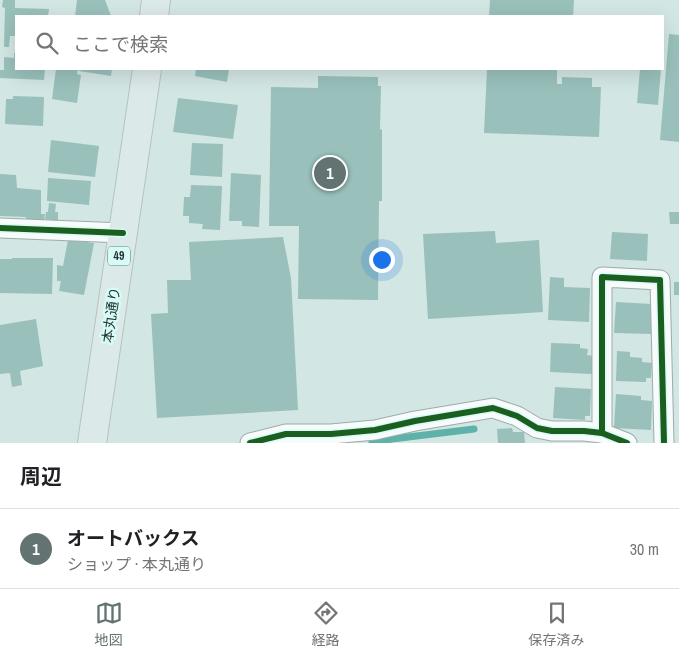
<!DOCTYPE html>
<html lang="ja">
<head>
<meta charset="utf-8">
<style>
	body { margin:0; font-family:"Archivo Narrow","Noto Sans JP",sans-serif; background:#f2f2f2; color:#202124 }
	.you { position:absolute; left:381px; top:259px; width:18px; height:18px; margin:-12px; border:4px solid #fff; border-radius:50%; background:#1a73e8; box-shadow:0 0 0 8px #1a73e833 }
	.badge { display:grid; place-items:center; width:32px; height:32px; border-radius:50%; background:#627371; color:#fff; font-size:16px; font-weight:700 }
	.pin { position:absolute; translate:-50% -50%; border:2px solid #fff; box-shadow:0 1px 5px #0006 }
	.list { margin:0; padding:0; list-style:none }
	h2 { display:flex; justify-content:space-between; align-items:center; height:65px; margin:0; padding:0 20px; font-size:21px }
	h2 small { font-size:16px; font-weight:400; color:#757577 }
	.list li { display:grid; grid-template-columns:32px 1fr auto; gap:15px; align-items:center; box-sizing:border-box; height:80px; padding:0 20px; border-top:1px solid #e0e0e0 }
	.list b { display:block; font-size:19px; white-space:nowrap }
	.list p { margin:0; font-size:16px; white-space:nowrap; color:#757577 }
	.list em { font-size:16px; font-style:normal; color:#757577 }
	.icon { flex:none; width:28px; height:28px; fill:none; stroke:currentColor; stroke-width:2; stroke-linecap:round; stroke-linejoin:round }
	.map { position:relative; flex:none; width:679px; height:443px; overflow:hidden }
	.search { position:absolute; background:#fff; box-shadow:0 5px 20px #0002; left:15px; right:15px; top:15px; height:55px; display:flex; align-items:center; gap:12px; box-sizing:border-box; padding:0 18px; border-radius:0px; color:#757577; font-size:19px }
	.sheet { height:145px; background:#fff }
	nav { display:flex; justify-content:space-around; align-items:center; box-sizing:border-box; height:70px; border-top:1px solid #e0e0e0; background:#fff; font-size:14px; color:#757577 }
	nav a { display:grid; justify-items:center; gap:2px }
	nav .on { color:#627371 }
	.map>svg:first-child { display:block }
</style>
</head>
<body>
<div class="map">
<svg width="679" height="443" viewBox="0 0 679 443">
	<rect width="100%" height="100%" fill="#d2e6e3"/>
	<g fill="none" stroke-linecap="round" stroke-linejoin="round">
		<polyline stroke="#5eb2aa" stroke-width="7" points="372,443 392,439 474,429"/>
	</g>
	<g fill="#99c0bb">
		<polygon points="3,0 15,0 15,8 49,9 48,16 16,16 16,36 10,36 9,47 4,47 5,8 2,7"/>
		<polygon points="77,0 105,0 111,16 75,16"/>
		<polygon points="490,0 574,0 573,16 489,16"/>
		<polygon points="669,34 679,35 679,142 660,140"/>
		<polygon points="14,53 16,53 16,69 45,69 44,80 0,78 0,70 4,70 4,57 14,58"/>
		<polygon points="56,69 78,69 77,74 81,75 77,103 52,99"/>
		<polygon points="80,69 112,69 111,76 79,71"/>
		<polygon points="196,69 229,69 227,82 195,76"/>
		<polygon points="487,69 557,69 557,84 562,84 562,77 592,78 592,87 601,87 599,137 484,133"/>
		<polygon points="640,69 661,69 658,105 637,103"/>
		<polygon points="318,76 378,77 378,86 381,86 380,129 382,130 382,201 379,201 378,300 298,299 299,226 269,226 271,87 318,88"/>
		<polygon points="13,96 44,97 43,126 5,124 6,99 13,99"/>
		<polygon points="178,98 238,105 233,139 173,132"/>
		<polygon points="51,140 99,146 95,177 48,172"/>
		<polygon points="192,143 223,144 222,177 190,175"/>
		<polygon points="231,173 261,175 259,227 242,226 242,221 229,221"/>
		<polygon points="0,174 16,175 17,188 41,190 41,214 45,214 44,221 26,222 26,217 0,216"/>
		<polygon points="48,178 91,181 89,205 47,201"/>
		<polygon points="191,185 222,186 220,230 202,229 203,224 189,223 189,216 183,216 184,197 190,197"/>
		<polygon points="49,203 56,204 55,212 58,212 58,221 45,219 46,212 48,212"/>
		<polygon points="669,212 679,212 679,224 670,224"/>
		<polygon points="495,231 496,243 539,240 543,312 428,319 423,234"/>
		<polygon points="612,232 648,234 647,261 610,259"/>
		<polygon points="283,237 291,278 298,410 157,418 151,314 168,313 167,280 191,280 189,242"/>
		<polygon points="68,240 94,243 84,295 59,291 61,281 57,281 57,265 63,266"/>
		<polygon points="12,258 53,258 52,294 0,293 0,259 12,259"/>
		<polygon points="550,277 564,278 564,287 590,288 589,322 548,320"/>
		<rect x="674" y="282" width="5" height="13"/>
		<polygon points="616,302 652,304 651,334 614,333"/>
		<polygon points="36,319 43,366 20,371 22,385 12,387 10,373 0,374 0,325"/>
		<polygon points="551,343 580,344 580,348 588,349 587,355 593,356 592,374 550,372"/>
		<polygon points="617,351 630,352 630,357 642,358 642,362 652,363 651,378 646,378 646,382 616,381"/>
		<polygon points="555,387 591,389 590,416 585,416 585,420 553,418"/>
		<polygon points="616,394 641,396 641,400 652,401 651,430 614,428"/>
		<polygon points="512,428 513,432 524,432 525,443 498,443 497,429"/>
	</g>
	<g fill="none" stroke-linecap="round" stroke-linejoin="round">
		<g stroke="#9cacaa" stroke-width="21">
			<g id="street">
				<polyline points="0,228 123,233"/>
				<polyline points="602,433 602,277 660,280 664,443"/>
				<polyline points="250,443 286,434 331,434 375,430 415,421 493,408 517,416 537,428 552,431 584,431 602,433 627,443"/>
			</g>
		</g>
		<g stroke="#b8c2c0" stroke-width="30">
			<g id="primary">
				<polyline points="154,16 156,0"/>
				<polyline points="92,443 147,69"/>
			</g>
		</g>
		<use href="#street" stroke="#f8fbfb" stroke-width="19"/>
		<use href="#primary" stroke="#dbe9e8" stroke-width="28"/>
		<g stroke="#d7fbf6" stroke-width="9">
			<g id="cycleway">
				<polyline points="0,228 123,233"/>
				<polyline points="602,433 602,277 660,280 664,443"/>
				<polyline points="250,443 286,434 331,434 375,430 415,421 493,408 517,416 537,428 552,431 584,431 602,433 627,443"/>
			</g>
		</g>
		<use href="#cycleway" stroke="#1b5e20" stroke-width="6"/>
	</g>
	<g text-anchor="middle" dominant-baseline="central" stroke-width="5" stroke-linejoin="round" paint-order="stroke">
		<rect fill="#d7fbf6" stroke="#5b706e" stroke-width="1" x="108" y="246.5" width="22" height="19" rx="4"/>
		<g font-size="12" font-weight="bold" fill="#263533">
			<text x="119" y="256">49</text>
		</g>
		<g font-size="14" fill="#263533" stroke="#d7fbf6">
			<text transform="translate(111 315) rotate(-82)">本丸通り</text>
		</g>
	</g>
</svg>
<div class="you"></div>
<div class="pin badge" style="left:330px;top:173px">1</div>
<div class="search"><svg class="icon" aria-label="search" viewBox="0 0 24 24"><circle cx="10" cy="10" r="6"/><path d="M15 15l6 6"/></svg>ここで検索</div>
</div>
<section class="sheet">
<h2>周辺<small></small></h2>
<ul class="list">
<li><span class="badge">1</span><div><b>オートバックス</b><p>ショップ · 本丸通り</p></div><em>30 m</em></li>
</ul>
</section>
<nav>
<a class="on"><svg class="icon" aria-label="map" viewBox="0 0 24 24"><path d="M3 6l6-2 6 2 6-2v14l-6 2-6-2-6 2zM9 4v14M15 6v14"/></svg>地図</a>
<a><svg class="icon" aria-label="directions" viewBox="0 0 24 24"><path d="M12 3l9 9-9 9-9-9zM9 14v-3h6M13 9l2 2-2 2"/></svg>経路</a>
<a><svg class="icon" aria-label="saved" viewBox="0 0 24 24"><path d="M7 4h10v16l-5-4-5 4z"/></svg>保存済み</a>
</nav>
</body>
</html>
